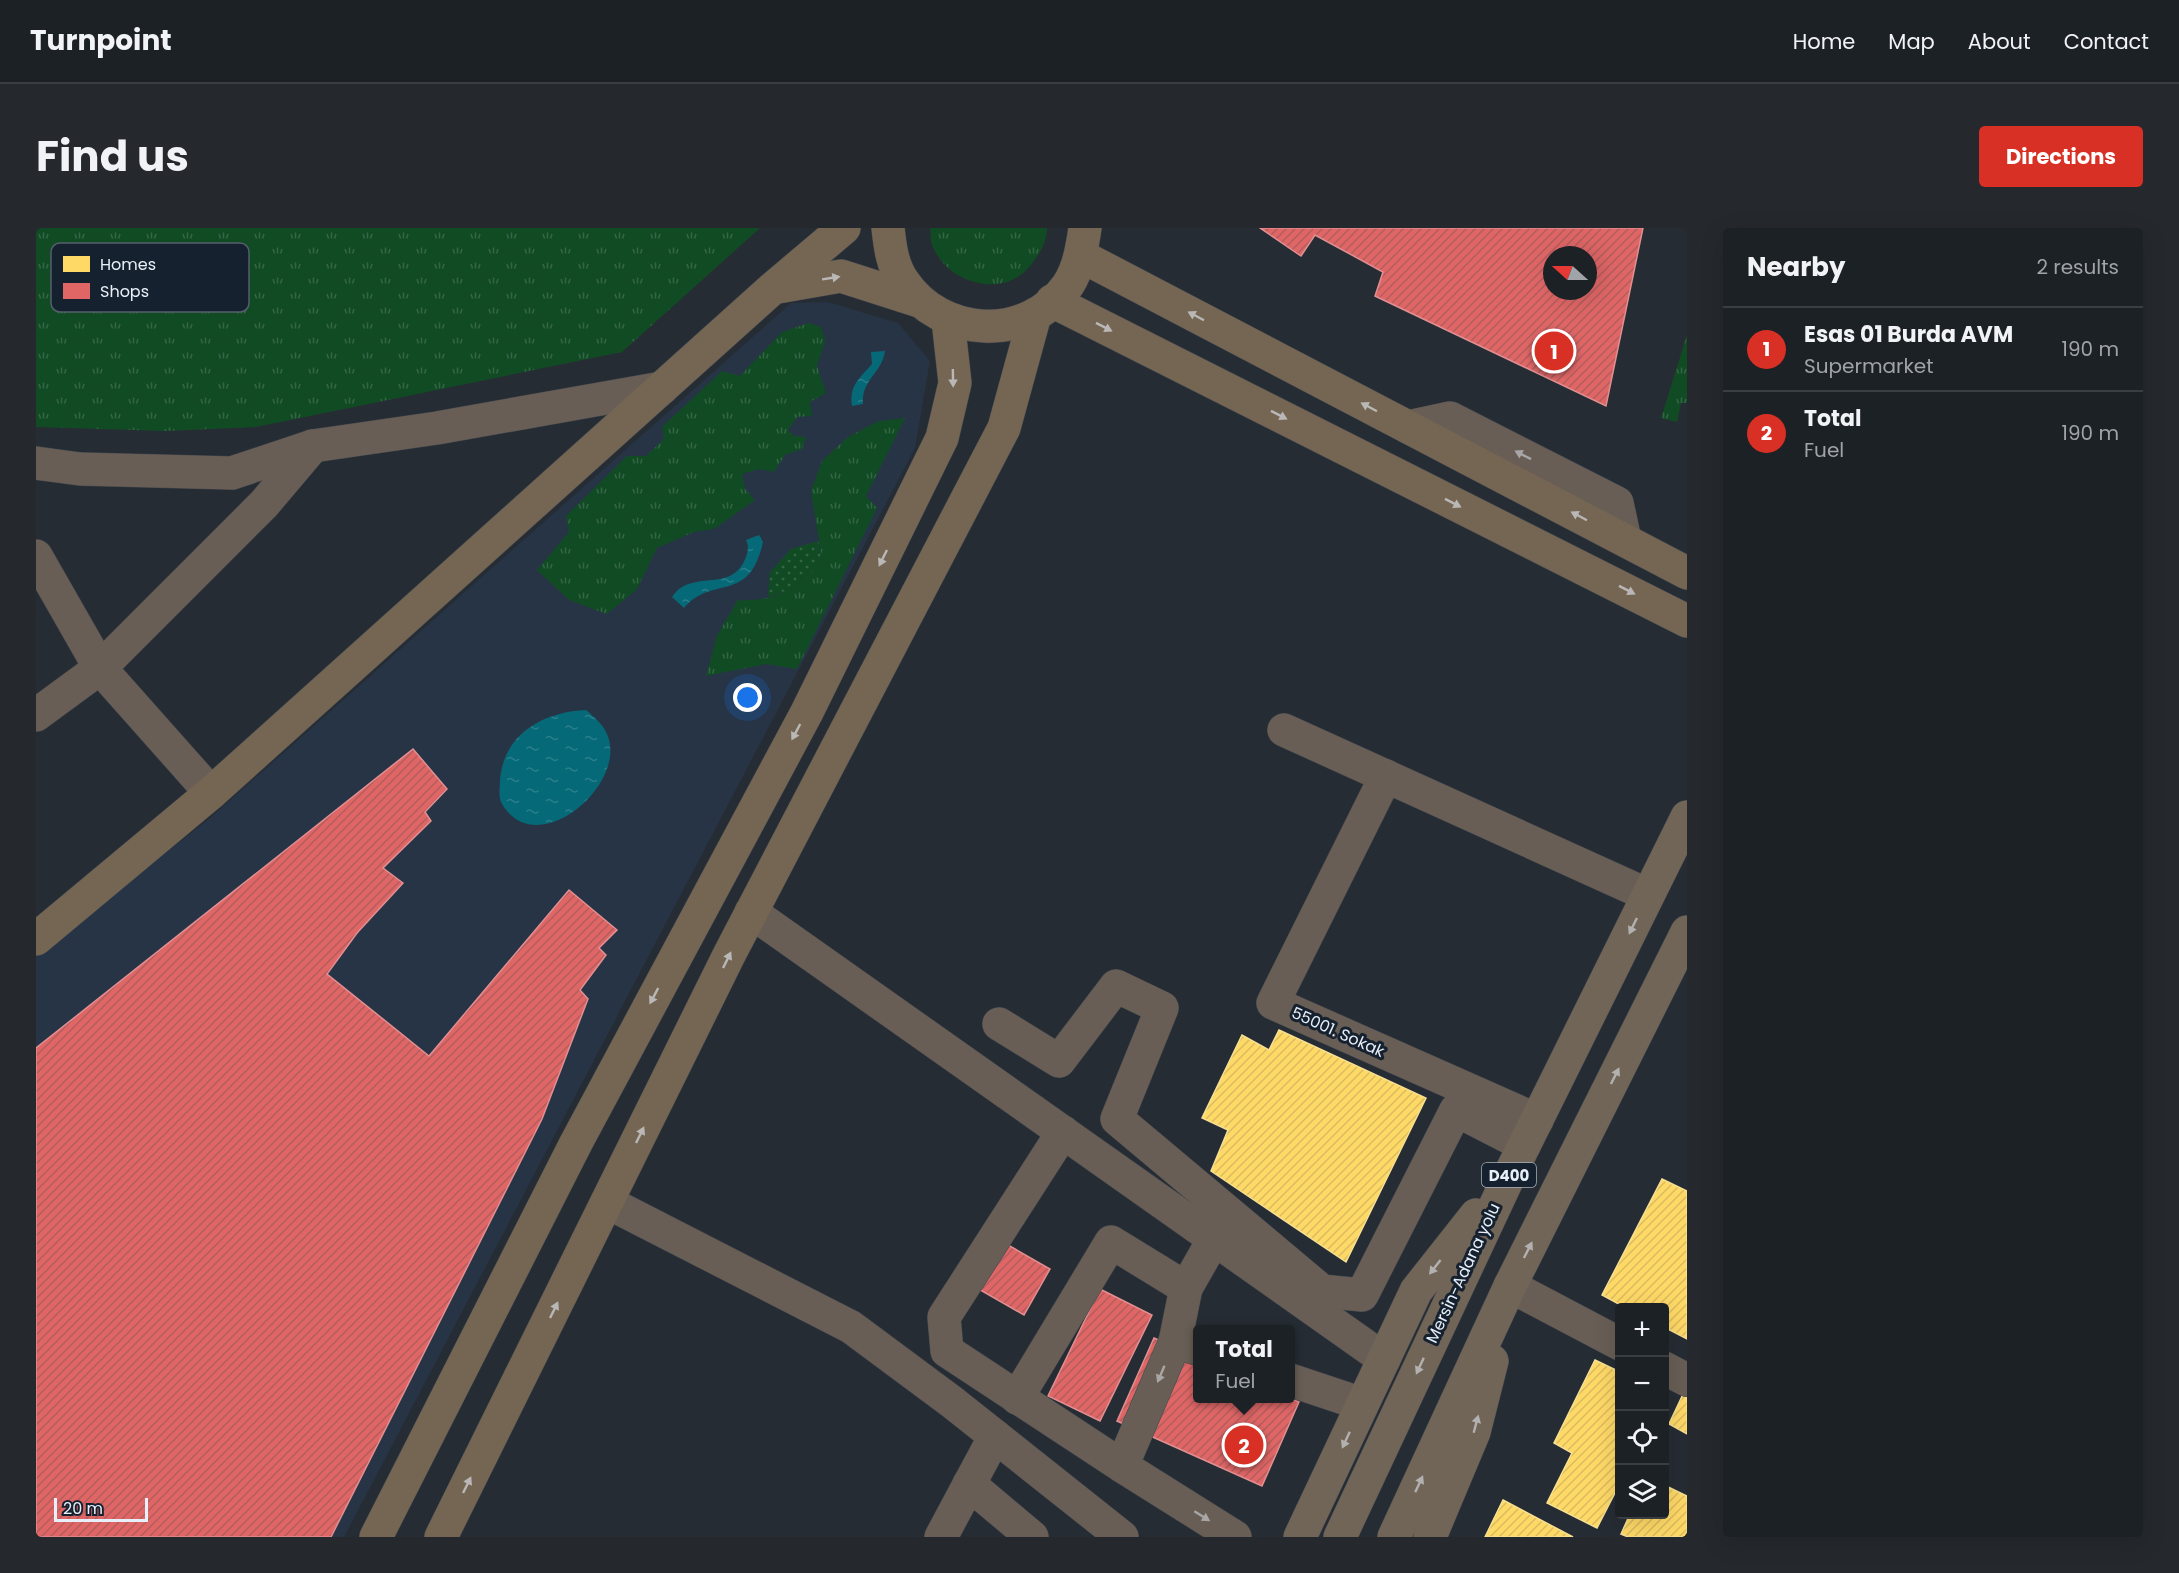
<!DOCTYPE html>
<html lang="en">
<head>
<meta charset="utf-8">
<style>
	body { margin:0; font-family:Poppins,sans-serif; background:#25292e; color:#f1f3f6 }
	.controls { position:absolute; right:18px; bottom:18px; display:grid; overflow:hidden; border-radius:6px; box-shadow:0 6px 24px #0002 }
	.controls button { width:54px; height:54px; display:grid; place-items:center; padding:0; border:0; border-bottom:2px solid #3a3e43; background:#1c2126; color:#f1f3f6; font:30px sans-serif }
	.compass { position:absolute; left:1507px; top:18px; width:54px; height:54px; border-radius:50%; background:#1c2126; box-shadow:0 6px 24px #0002; rotate:291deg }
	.scale { position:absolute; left:18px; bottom:15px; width:94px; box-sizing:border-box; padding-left:6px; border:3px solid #e7eff8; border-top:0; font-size:16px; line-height:21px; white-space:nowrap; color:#e7eff8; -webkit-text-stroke:4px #16212f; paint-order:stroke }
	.you { position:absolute; left:712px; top:470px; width:21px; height:21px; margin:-15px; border:4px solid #fff; border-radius:50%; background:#1a73e8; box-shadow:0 0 0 9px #1a73e833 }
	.badge { display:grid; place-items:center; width:39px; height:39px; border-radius:50%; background:#d93025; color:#fff; font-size:20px; font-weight:700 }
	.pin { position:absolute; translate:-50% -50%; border:3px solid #fff; box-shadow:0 2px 6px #0006 }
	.popup { position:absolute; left:1157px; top:1097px; width:102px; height:78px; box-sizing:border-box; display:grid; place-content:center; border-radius:6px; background:#1c2126; filter:drop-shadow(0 2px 4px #0005); font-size:20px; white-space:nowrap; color:#a0a3a7 }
	.popup b { font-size:22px; color:#f1f3f6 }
	.popup::after { content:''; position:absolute; left:50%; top:100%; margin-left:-12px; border:12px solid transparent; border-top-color:#1c2126 }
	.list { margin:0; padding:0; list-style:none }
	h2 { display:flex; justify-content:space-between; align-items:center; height:78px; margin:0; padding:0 24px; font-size:26px }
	h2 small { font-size:20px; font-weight:400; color:#a0a3a7 }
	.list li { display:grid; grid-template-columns:39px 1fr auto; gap:18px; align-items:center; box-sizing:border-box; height:84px; padding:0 24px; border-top:2px solid #3a3e43 }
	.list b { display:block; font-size:22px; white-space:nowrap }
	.list p { margin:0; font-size:20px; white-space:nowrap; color:#a0a3a7 }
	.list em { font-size:20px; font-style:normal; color:#a0a3a7 }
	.icon { flex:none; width:33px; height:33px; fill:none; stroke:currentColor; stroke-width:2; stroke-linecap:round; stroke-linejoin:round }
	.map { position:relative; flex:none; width:1651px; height:1309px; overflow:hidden; border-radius:6px }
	header { display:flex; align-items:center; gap:36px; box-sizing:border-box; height:84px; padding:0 30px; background:#1c2126; border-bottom:2px solid #3a3e43 }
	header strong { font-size:28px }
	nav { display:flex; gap:33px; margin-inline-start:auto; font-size:21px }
	.intro { display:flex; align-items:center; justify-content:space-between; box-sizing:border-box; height:144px; padding:0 36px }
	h1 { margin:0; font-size:42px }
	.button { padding:15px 27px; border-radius:6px; background:#d93025; color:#fff; font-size:21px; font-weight:700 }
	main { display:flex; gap:36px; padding:0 36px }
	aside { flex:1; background:#1c2126; border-radius:6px; box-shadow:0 6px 24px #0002 }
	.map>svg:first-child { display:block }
</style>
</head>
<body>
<header>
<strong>Turnpoint</strong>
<nav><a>Home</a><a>Map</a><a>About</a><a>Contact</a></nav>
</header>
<div class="intro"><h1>Find us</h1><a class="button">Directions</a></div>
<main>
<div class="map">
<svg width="1651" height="1309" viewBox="0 0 1651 1309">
	<defs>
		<pattern id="grass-tufts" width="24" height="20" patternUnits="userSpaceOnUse" patternTransform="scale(1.5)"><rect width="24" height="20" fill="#114b24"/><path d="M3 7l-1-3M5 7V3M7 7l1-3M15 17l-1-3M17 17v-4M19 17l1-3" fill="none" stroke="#346545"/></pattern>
		<pattern id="park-dots" width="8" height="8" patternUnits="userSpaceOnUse" patternTransform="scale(1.5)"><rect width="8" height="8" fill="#114b24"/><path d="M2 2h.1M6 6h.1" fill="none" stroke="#346545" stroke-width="1.8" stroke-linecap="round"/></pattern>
		<pattern id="water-ripples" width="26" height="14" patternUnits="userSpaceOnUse" patternTransform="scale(1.5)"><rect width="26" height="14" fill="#066977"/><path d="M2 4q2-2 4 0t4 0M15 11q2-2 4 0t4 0" fill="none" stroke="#2a7f8b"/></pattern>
		<pattern id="homes-hatch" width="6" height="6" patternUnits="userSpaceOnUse" patternTransform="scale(1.5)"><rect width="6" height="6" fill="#ffd966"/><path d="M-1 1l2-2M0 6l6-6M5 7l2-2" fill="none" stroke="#dabc60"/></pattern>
		<pattern id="shops-hatch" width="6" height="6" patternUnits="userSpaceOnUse" patternTransform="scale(1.5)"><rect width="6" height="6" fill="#e06666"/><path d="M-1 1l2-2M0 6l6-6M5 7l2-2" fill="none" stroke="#b25d5e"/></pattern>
	</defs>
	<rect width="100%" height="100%" fill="#262c33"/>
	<polygon fill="#263446" points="792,74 862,95 894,133 879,220 308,1309 0,1309 0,727 174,590 755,75"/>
	<g fill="url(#grass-tufts)">
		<polygon points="0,0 724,0 586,124 220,199 129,203 0,199"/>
		<path d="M894 0H1011C1011 11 1006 22 1000 30 996 35 992 41 987 45 959 69 910 52 897 19 894 14 895 6 894 0Z"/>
		<polygon points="773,95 785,99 789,113 781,138 790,165 774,174 776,188 761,189 752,202 758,208 770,209 766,221 749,227 738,244 724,241 706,246 709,261 719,272 678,301 658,304 621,320 601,361 571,386 533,372 501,342 533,304 530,288 591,228 610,228 628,211 626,199 686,143 704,148 746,104"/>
		<polygon points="1651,107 1651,175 1645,175 1641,194 1625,190"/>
		<path d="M869 190 830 268 841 280 761 441 730 436 670 448 681 407 702 372C743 374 759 359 786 332L775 263 786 233 812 209 843 193Z"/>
	</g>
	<path fill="url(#park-dots)" d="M782 313 786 332C772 354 756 361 732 369L734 344 755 321Z"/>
	<g fill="url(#water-ripples)">
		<path d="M849 123C846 145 825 152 827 176L816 178C813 157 824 150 836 136L835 124Z"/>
		<path d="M723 307 727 314C713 377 677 346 648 380L636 369C639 365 642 361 646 359 670 346 698 361 710 329 712 323 713 318 710 312Z"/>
		<path d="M550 482C558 489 566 495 571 506 593 556 501 635 466 576 462 569 464 561 464 553 467 506 507 484 550 482Z"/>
	</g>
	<g fill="url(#homes-hatch)" stroke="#f8e092" stroke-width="1.5">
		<polygon points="1243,802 1390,870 1310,1034 1175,943 1192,902 1166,890 1206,807 1233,822"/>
		<polygon points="1626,951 1651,963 1651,1111 1628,1099 1628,1080 1590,1080 1566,1067"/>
		<polygon points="1559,1132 1584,1144 1584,1255 1561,1300 1511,1275 1536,1225 1518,1215"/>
		<polygon points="1648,1164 1651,1166 1651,1206 1633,1196"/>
		<polygon points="1628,1257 1651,1268 1651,1309 1592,1309 1585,1306 1594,1286 1628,1286"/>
		<polygon points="1467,1272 1537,1309 1449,1309"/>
	</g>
	<g fill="url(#shops-hatch)" stroke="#e28f92" stroke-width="1.5" fill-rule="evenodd">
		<path d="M1224 0H1607L1570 178 1339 68 1347 44 1279 7 1265 28ZM1516 27H1552V63H1516Z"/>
		<polygon points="377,521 411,561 389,584 395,593 347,640 367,655 321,705 291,746 393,828 533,662 581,702 563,720 570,727 544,762 552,771 506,891 295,1309 0,1309 0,820"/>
		<polygon points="965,1013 1014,1041 988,1087 939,1059"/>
		<polygon points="1064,1061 1116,1087 1064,1193 1012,1168"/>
		<polygon points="1118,1110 1162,1129 1162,1170 1254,1170 1263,1174 1226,1258 1081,1193"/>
	</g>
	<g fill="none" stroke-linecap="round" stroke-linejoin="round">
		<g stroke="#42474e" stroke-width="34">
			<g id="minor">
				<polyline points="1372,199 1414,190 1581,275 1589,312"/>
				<polyline points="0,235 44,241 196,245 277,218 401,200 626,160"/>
				<polyline points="0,328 64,440 175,565"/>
				<polyline points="0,487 64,440 228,276 277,218"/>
				<polyline points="1248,502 1612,667"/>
				<polyline points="1350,548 1237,775 1501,892"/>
				<polyline points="715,684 1348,1131"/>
				<polyline points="963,796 1023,833 1080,758 1126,780 1081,891 1286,1063 1326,1067 1420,882 1488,917"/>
				<polyline points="1027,904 908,1089 911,1123 1086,1238"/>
				<polyline points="571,974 815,1099 916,1174 1086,1309"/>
				<polyline points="1474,1058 1584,1116"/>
				<polyline points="1139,1114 1150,1060 1178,1011"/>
				<polyline points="1162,1121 1139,1114 1086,1238 1199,1309"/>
				<polyline points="1628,1140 1651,1152"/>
				<polyline points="1254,1152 1326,1176"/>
				<polyline points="981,1170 1075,1014 1150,1060"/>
				<polyline points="933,1256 996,1309"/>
				<polyline points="905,1309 959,1208"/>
			</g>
		</g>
		<g stroke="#42474e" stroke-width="34">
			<g id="major">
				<path d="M852 0C854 18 856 37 867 53 905 110 991 115 1032 57 1043 40 1046 20 1049 0"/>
				<polyline points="1045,28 1651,345"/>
				<polyline points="742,59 805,48 883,73"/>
				<polyline points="1016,73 1651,393"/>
				<polyline points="0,711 175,565 737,60 808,0"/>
				<polyline points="340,1309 540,915 771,484 906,210 919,155 912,92"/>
				<polyline points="405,1309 693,727 968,200 999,87"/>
			</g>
		</g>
		<g stroke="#42474e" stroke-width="34">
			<g id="highway">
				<polyline points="1264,1309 1380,1063 1440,987"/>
				<polyline points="1304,1309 1475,944 1651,589"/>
				<polyline points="1358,1309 1474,1058 1651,704"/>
				<polyline points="1394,1309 1438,1204 1456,1133"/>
			</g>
		</g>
		<use href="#minor" stroke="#685e55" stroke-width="33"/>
		<use href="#major" stroke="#756654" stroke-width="33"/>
		<use href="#highway" stroke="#716558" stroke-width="33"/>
	</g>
	<defs><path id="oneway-solid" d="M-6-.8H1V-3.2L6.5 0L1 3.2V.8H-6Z" transform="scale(1.5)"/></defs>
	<g fill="#b9b8b6">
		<use href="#oneway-solid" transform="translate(795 50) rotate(-9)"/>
		<use href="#oneway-solid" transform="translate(1160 88) rotate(-152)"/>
		<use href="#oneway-solid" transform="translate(1068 99) rotate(27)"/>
		<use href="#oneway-solid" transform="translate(917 150) rotate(89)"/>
		<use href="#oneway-solid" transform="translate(1333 179) rotate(-152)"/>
		<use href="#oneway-solid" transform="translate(1243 187) rotate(27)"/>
		<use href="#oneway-solid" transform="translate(1417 275) rotate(27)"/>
		<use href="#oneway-solid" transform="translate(1543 288) rotate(-152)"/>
		<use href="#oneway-solid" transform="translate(847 330) rotate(116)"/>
		<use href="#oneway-solid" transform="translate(1591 362) rotate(27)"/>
		<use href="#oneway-solid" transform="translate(760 504) rotate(118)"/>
		<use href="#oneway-solid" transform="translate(691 732) rotate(-64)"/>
		<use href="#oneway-solid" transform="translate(618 768) rotate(118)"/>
		<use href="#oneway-solid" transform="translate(604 907) rotate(-64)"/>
		<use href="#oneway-solid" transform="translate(518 1082) rotate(-64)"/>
		<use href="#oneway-solid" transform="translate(431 1257) rotate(-64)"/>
	</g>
	<g fill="#a8a6a6">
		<use href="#oneway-solid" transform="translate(1487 227) rotate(-153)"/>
		<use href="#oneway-solid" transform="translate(1125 1146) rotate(113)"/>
		<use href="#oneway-solid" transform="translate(1166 1288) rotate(32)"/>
	</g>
	<g fill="#b2b1b0">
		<use href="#oneway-solid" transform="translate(1597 698) rotate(116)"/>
		<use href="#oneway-solid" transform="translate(1579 848) rotate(-63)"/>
		<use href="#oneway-solid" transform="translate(1492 1022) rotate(-63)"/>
		<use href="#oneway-solid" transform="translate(1399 1039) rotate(128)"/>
		<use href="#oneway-solid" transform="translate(1384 1138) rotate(115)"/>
		<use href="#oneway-solid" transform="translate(1440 1196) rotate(-75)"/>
		<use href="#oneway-solid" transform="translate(1310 1212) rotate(115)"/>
		<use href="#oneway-solid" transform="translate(1383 1256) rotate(-65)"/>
	</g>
	<g text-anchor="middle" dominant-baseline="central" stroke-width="6" stroke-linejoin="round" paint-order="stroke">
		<rect fill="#16212f" stroke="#a8b1bc" stroke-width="1.5" x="1446" y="935" width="54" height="24" rx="4.5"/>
		<g font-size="15" font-weight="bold" fill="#e7eff8">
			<text x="1473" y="947">D400</text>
		</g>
		<g font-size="16" fill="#e7eff8" stroke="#16212f">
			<text transform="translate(1302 804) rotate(24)">55001. Sokak</text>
			<text transform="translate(1427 1045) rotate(-65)">Mersin-Adana yolu</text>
		</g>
	</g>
	<rect x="15" y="15" width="198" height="69" rx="9" fill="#16212f" stroke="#555f6b" stroke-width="1.5"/>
	<rect x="27" y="28" width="27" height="16" fill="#ffd966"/>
	<rect x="27" y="55" width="27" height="16" fill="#e06666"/>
	<g font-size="16" fill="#e7eff8">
		<text x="64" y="42">Homes</text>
		<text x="64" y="69">Shops</text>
	</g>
</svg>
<div class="controls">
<button>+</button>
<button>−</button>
<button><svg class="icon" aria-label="locate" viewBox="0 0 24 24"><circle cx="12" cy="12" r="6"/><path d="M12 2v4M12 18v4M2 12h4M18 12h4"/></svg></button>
<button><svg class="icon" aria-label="layers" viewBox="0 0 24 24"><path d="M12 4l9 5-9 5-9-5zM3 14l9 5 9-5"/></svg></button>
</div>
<svg class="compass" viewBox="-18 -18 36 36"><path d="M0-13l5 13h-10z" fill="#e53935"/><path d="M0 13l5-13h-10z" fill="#a0a3a7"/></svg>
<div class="scale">20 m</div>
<div class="you"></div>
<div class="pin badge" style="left:1518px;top:123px">1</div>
<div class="pin badge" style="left:1208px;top:1217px">2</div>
<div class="popup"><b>Total</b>Fuel</div>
</div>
<aside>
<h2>Nearby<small>2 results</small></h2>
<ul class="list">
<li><span class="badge">1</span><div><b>Esas 01 Burda AVM</b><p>Supermarket</p></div><em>190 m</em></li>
<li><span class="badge">2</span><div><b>Total</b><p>Fuel</p></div><em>190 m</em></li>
</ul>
</aside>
</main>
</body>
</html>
